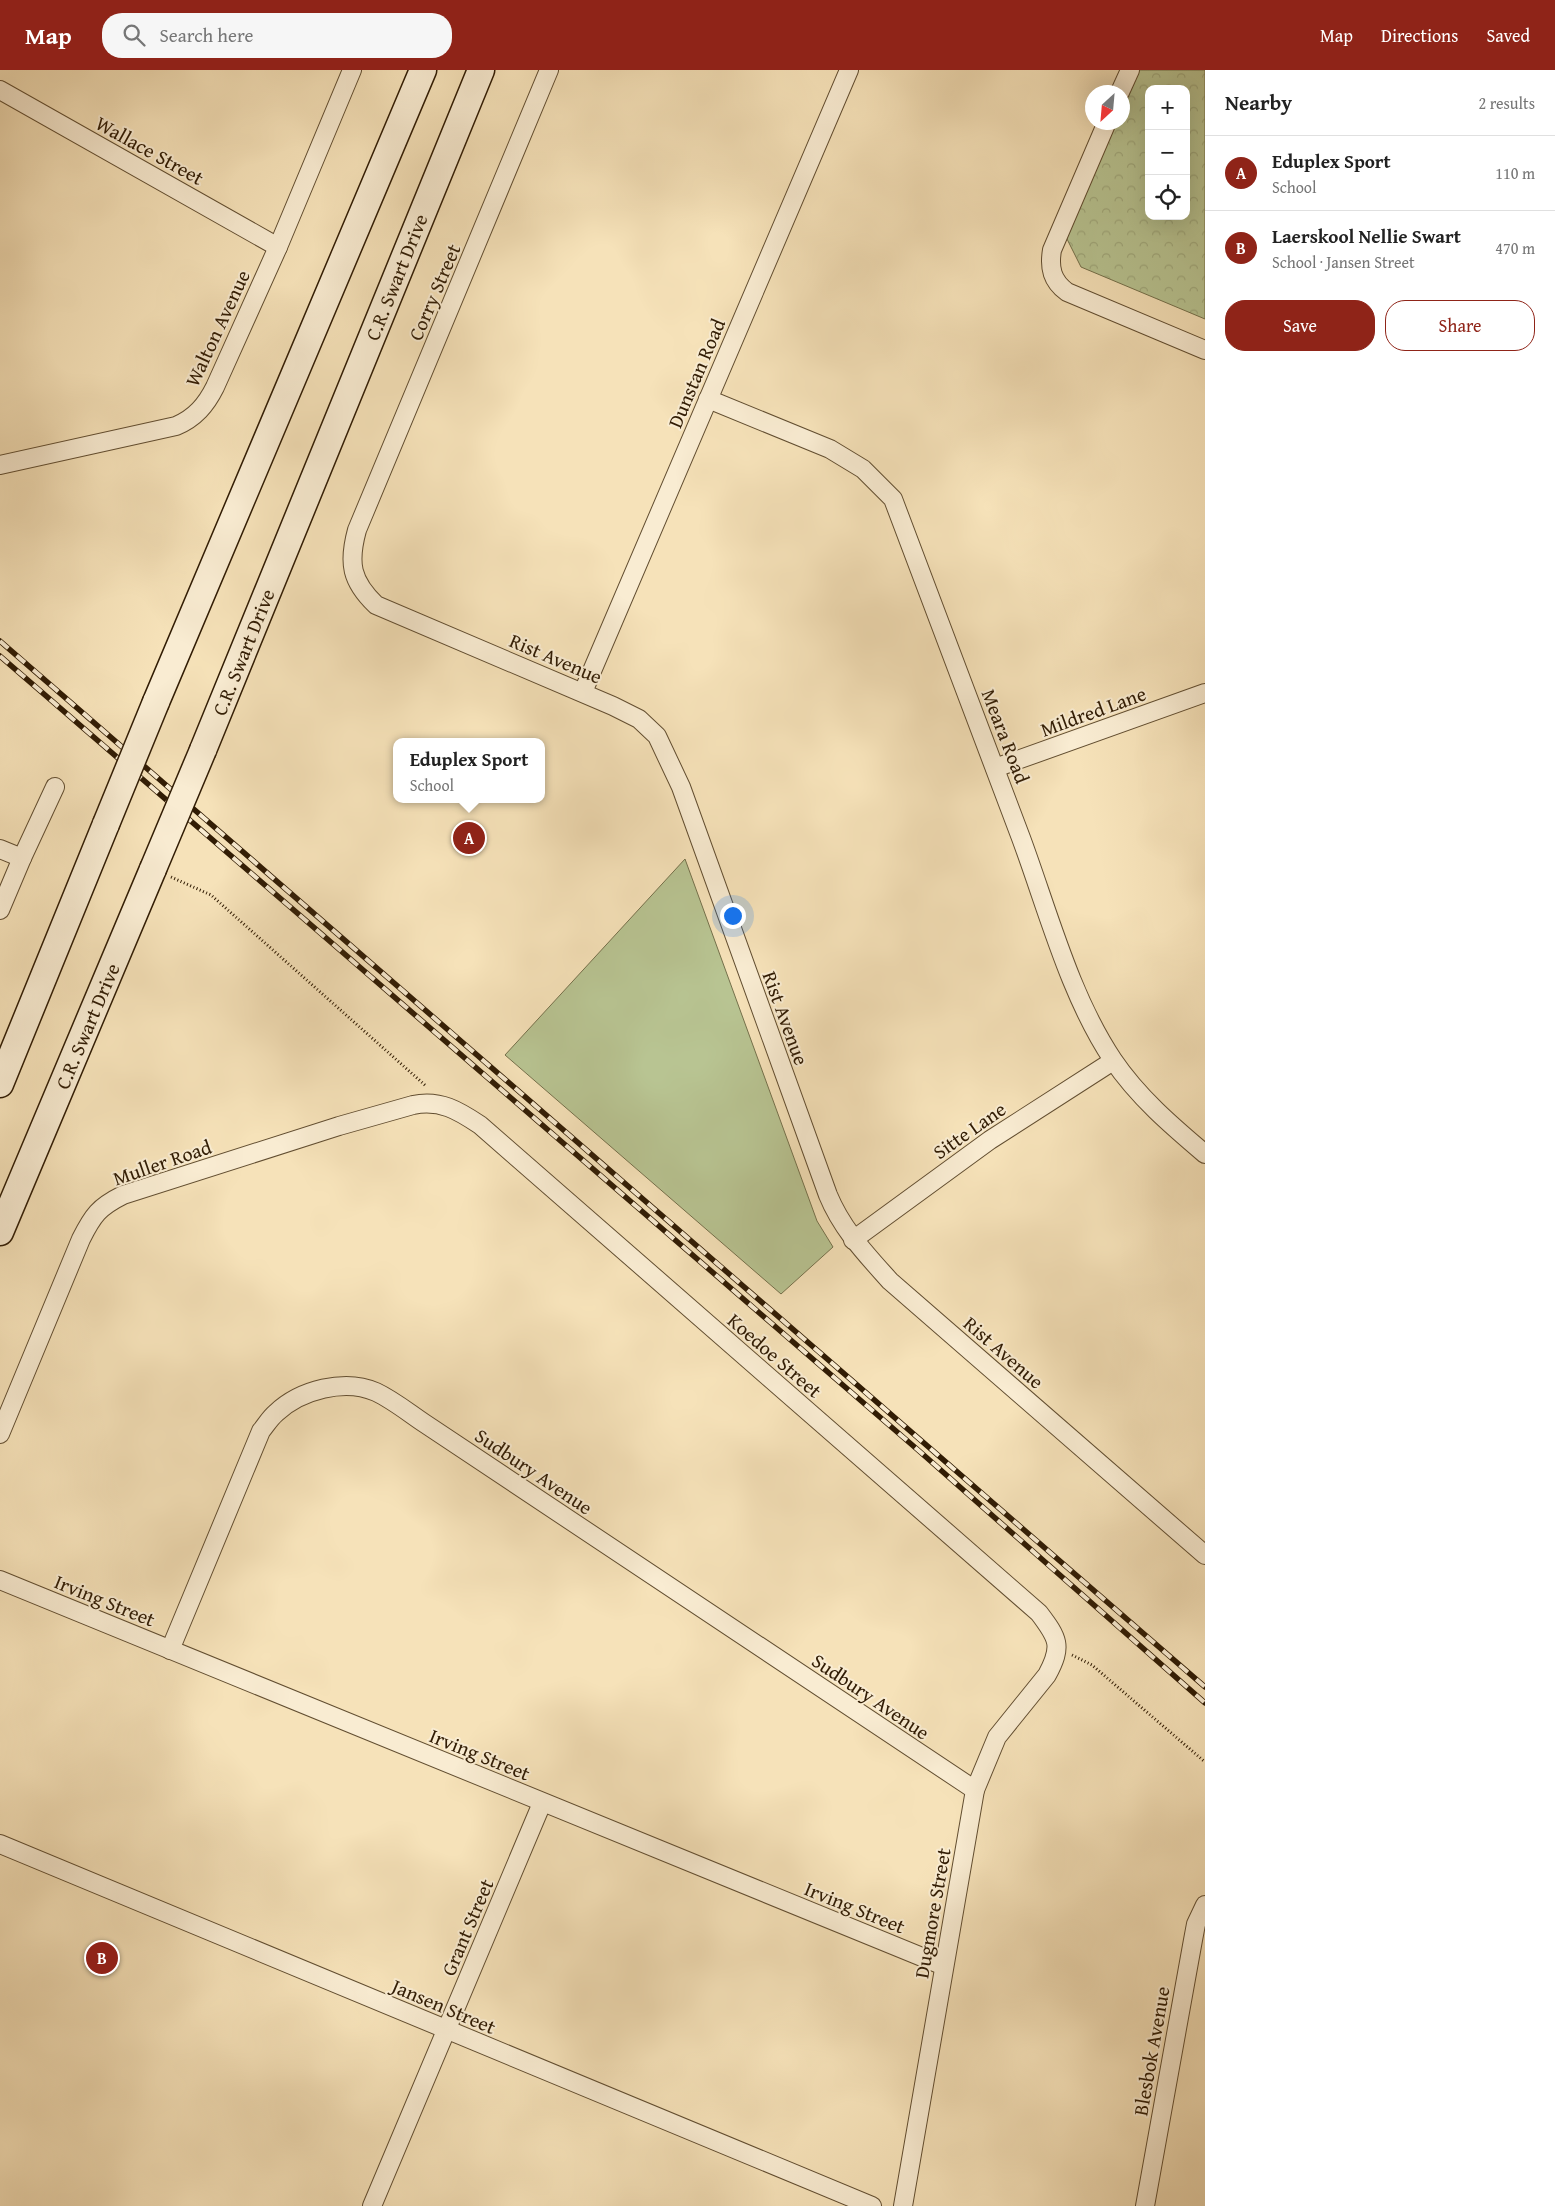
<!DOCTYPE html>
<html lang="en">
<head>
<meta charset="utf-8">
<style>
	body { margin:0; font-family:"Gentium Book Plus",serif; background:#f6f6f6; color:#222 }
	.controls { position:absolute; right:15px; top:15px; display:grid; overflow:hidden; border-radius:10px; box-shadow:0 5px 20px #0002 }
	.controls button { width:45px; height:45px; display:grid; place-items:center; padding:0; border:0; border-bottom:1px solid #e0e0e0; background:#fff; color:#222; font:25px sans-serif }
	.compass { position:absolute; left:1085px; top:15px; width:45px; height:45px; border-radius:50%; background:#fff; box-shadow:0 5px 20px #0002; rotate:206deg }
	.you { position:absolute; left:732px; top:845px; width:18px; height:18px; margin:-12px; border:4px solid #fff; border-radius:50%; background:#1a73e8; box-shadow:0 0 0 8px #1a73e833 }
	.badge { display:grid; place-items:center; width:32px; height:32px; border-radius:50%; background:#8f2418; color:#fff; font-size:16px; font-weight:700 }
	.pin { position:absolute; translate:-50% -50%; border:2px solid #fff; box-shadow:0 1px 5px #0006 }
	.popup { position:absolute; left:393px; top:668px; width:152px; height:65px; box-sizing:border-box; display:grid; place-content:center; border-radius:10px; background:#fff; filter:drop-shadow(0 1px 4px #0005); font-size:16px; white-space:nowrap; color:#767676 }
	.popup b { font-size:19px; color:#222 }
	.popup::after { content:''; position:absolute; left:50%; top:100%; margin-left:-10px; border:10px solid transparent; border-top-color:#fff }
	.list { margin:0; padding:0; list-style:none }
	h2 { display:flex; justify-content:space-between; align-items:center; height:65px; margin:0; padding:0 20px; font-size:21px }
	h2 small { font-size:16px; font-weight:400; color:#767676 }
	.list li { display:grid; grid-template-columns:32px 1fr auto; gap:15px; align-items:center; box-sizing:border-box; height:75px; padding:0 20px; border-top:1px solid #e0e0e0 }
	.list b { display:block; font-size:19px; white-space:nowrap }
	.list p { margin:0; font-size:16px; white-space:nowrap; color:#767676 }
	.list em { font-size:16px; font-style:normal; color:#767676 }
	.actions { display:flex; gap:10px; padding:15px 20px }
	.actions a { flex:1; padding:11px 0; border:1px solid #8f2418; border-radius:20px; text-align:center; font-size:18px; color:#8f2418 }
	.actions .main { background:#8f2418; color:#fff }
	.icon { flex:none; width:28px; height:28px; fill:none; stroke:currentColor; stroke-width:2; stroke-linecap:round; stroke-linejoin:round }
	.map { position:relative; flex:none; width:1205px; height:2136px; overflow:hidden }
	header { display:flex; align-items:center; gap:30px; box-sizing:border-box; height:70px; padding:0 25px; background:#8f2418; color:#fff }
	header strong { font-size:24px }
	nav { display:flex; gap:28px; margin-inline-start:auto; font-size:18px }
	.search { width:350px; height:45px; background:#f6f6f6; display:flex; align-items:center; gap:12px; box-sizing:border-box; padding:0 18px; border-radius:20px; color:#767676; font-size:19px }
	main { display:flex }
	aside { flex:1; background:#fff }
	.map>svg:first-child { display:block }
</style>
</head>
<body>
<header>
<strong>Map</strong>
<div class="search"><svg class="icon" aria-label="search" viewBox="0 0 24 24"><circle cx="10" cy="10" r="6"/><path d="M15 15l6 6"/></svg>Search here</div>
<nav><a>Map</a><a>Directions</a><a>Saved</a></nav>
</header>
<main>
<div class="map">
<svg width="1205" height="2136" viewBox="0 0 1205 2136">
	<defs>
		<pattern id="forest-crowns" width="20" height="18" patternUnits="userSpaceOnUse" patternTransform="scale(1.25)"><rect width="20" height="18" fill="#b8c492"/><path d="M2 6a3 3 0 1 1 6 0M12 15a3 3 0 1 1 6 0" fill="none" stroke="#9fa87c"/></pattern>
	</defs>
	<rect width="100%" height="100%" fill="#f6e2b9"/>
	<filter id="stains"><feTurbulence type="fractalNoise" baseFrequency=".004" numOctaves="4"/><feColorMatrix values="0 0 0 0 .2 0 0 0 0 .09 0 0 0 0 .02 0 0 0 .5 -.17"/></filter>
	<radialGradient id="worn" r=".72"><stop offset=".6" stop-color="#630" stop-opacity="0"/><stop offset="1" stop-color="#630" stop-opacity=".3"/></radialGradient>
	<path fill="url(#forest-crowns)" stroke="#74704b" fill-rule="evenodd" d="M1136 0H1205V249L1081 197 1066 167 1114 53 1122 52 1123 33ZM1149 19H1186V146H1149Z"/>
	<polygon fill="#b8c492" stroke="#74704b" points="685,789 817,1151 833,1177 781,1224 505,985"/>
	<g fill="none" stroke-linecap="round" stroke-linejoin="round">
		<g stroke="#624e31" stroke-width="20">
			<g id="street">
				<path d="M549 0 357 460C348 493 351 511 376 535L613 636 639 649 657 666 681 717 828 1125C842 1159 865 1183 890 1211L1205 1485"/>
				<polyline points="0,20 278,177"/>
				<polyline points="1120,22 1130,0"/>
				<path d="M1107 52 1052 180C1049 198 1052 211 1067 222L1205 280"/>
				<path d="M708 329 830 379 863 399 893 429C936 542 979 655 1021 768 1048 841 1070 926 1113 990 1138 1027 1172 1056 1205 1084"/>
				<path d="M0 395 176 356C195 348 206 335 215 317L278 177 352 0"/>
				<polyline points="583,622 849,0"/>
				<polyline points="995,698 1205,623"/>
				<polyline points="0,779 22,788"/>
				<polyline points="0,840 22,788 55,717"/>
				<polyline points="853,1170 990,1070 1113,991"/>
				<path d="M0 1364 81 1169C93 1145 99 1137 123 1125L339 1056 413 1035C440 1029 459 1041 480 1055L1039 1543C1058 1568 1063 1576 1047 1605L997 1667 975 1720 903 2136"/>
				<polyline points="0,1510 944,1896"/>
				<path d="M170 1580 261 1361C266 1355 270 1348 276 1343 300 1320 345 1308 376 1322 393 1330 409 1343 424 1353L975 1720"/>
				<polyline points="0,1774 872,2136"/>
				<polyline points="372,2136 542,1733"/>
				<polyline points="1145,2136 1193,1870 1196,1854 1205,1835"/>
			</g>
		</g>
		<g stroke="#311c04" stroke-width="29">
			<g id="secondary">
				<polyline points="156,632 423,0"/>
				<polyline points="203,680 481,0"/>
				<polyline points="0,1014 106,754"/>
				<polyline points="0,1162 153,799"/>
			</g>
		</g>
		<g stroke="#311c04" stroke-width="3" stroke-dasharray="1 2.5" stroke-linecap="butt">
			<polyline points="171,807 211,825 426,1016"/>
			<polyline points="1072,1585 1092,1595 1205,1692"/>
		</g>
		<use href="#street" stroke="#f9ecd2" stroke-width="18"/>
		<use href="#secondary" stroke="#f9ecd2" stroke-width="26"/>
		<g stroke="#311c04" stroke-width="5.5">
			<g id="rail">
				<polyline points="0,571 1205,1617"/>
				<polyline points="0,586 918,1380 1205,1633"/>
			</g>
		</g>
		<use href="#rail" stroke="#f9ecd2" stroke-width="4" stroke-dasharray="11" stroke-linecap="butt"/>
		<g stroke="#311c04" stroke-width="29" stroke-linecap="butt">
			<g id="secondary-bridge">
				<polyline points="106,754 156,632"/>
				<polyline points="153,799 203,680"/>
			</g>
		</g>
		<use href="#secondary-bridge" stroke="#f9ecd2" stroke-width="26"/>
	</g>
	<g text-anchor="middle" dominant-baseline="central" stroke-width="4" stroke-linejoin="round" paint-order="stroke">
		<g font-size="20" fill="#311c04" stroke="#f9ecd2">
			<text transform="translate(150 80) rotate(29)">Wallace Street</text>
			<text transform="translate(396 207) rotate(-68)">C.R. Swart Drive</text>
			<text transform="translate(434 222) rotate(-67)">Corry Street</text>
			<text transform="translate(217 258) rotate(-65)">Walton Avenue</text>
			<text transform="translate(696 303) rotate(-67)">Dunstan Road</text>
			<text transform="translate(243 582) rotate(-68)">C.R. Swart Drive</text>
			<text transform="translate(556 588) rotate(23)">Rist Avenue</text>
			<text transform="translate(1093 641) rotate(-20)">Mildred Lane</text>
			<text transform="translate(1006 666) rotate(69)">Meara Road</text>
			<text transform="translate(786 948) rotate(70)">Rist Avenue</text>
			<text transform="translate(87 956) rotate(-67)">C.R. Swart Drive</text>
			<text transform="translate(969 1060) rotate(-35)">Sitte Lane</text>
			<text transform="translate(162 1092) rotate(-19)">Muller Road</text>
			<text transform="translate(1004 1282) rotate(41)">Rist Avenue</text>
			<text transform="translate(775 1285) rotate(41)">Koedoe Street</text>
			<text transform="translate(534 1401) rotate(34)">Sudbury Avenue</text>
			<text transform="translate(105 1530) rotate(22)">Irving Street</text>
			<text transform="translate(871 1626) rotate(34)">Sudbury Avenue</text>
			<text transform="translate(480 1684) rotate(22)">Irving Street</text>
			<text transform="translate(855 1837) rotate(22)">Irving Street</text>
			<text transform="translate(932 1843) rotate(-80)">Dugmore Street</text>
			<text transform="translate(467 1857) rotate(-67)">Grant Street</text>
			<text transform="translate(444 1936) rotate(23)">Jansen Street</text>
			<text transform="translate(1151 1981) rotate(-80)">Blesbok Avenue</text>
		</g>
	</g>
	<rect width="100%" height="100%" filter="url(#stains)"/>
	<rect width="100%" height="100%" fill="url(#worn)"/>
</svg>
<div class="controls">
<button>+</button>
<button>−</button>
<button><svg class="icon" aria-label="locate" viewBox="0 0 24 24"><circle cx="12" cy="12" r="6"/><path d="M12 2v4M12 18v4M2 12h4M18 12h4"/></svg></button>
</div>
<svg class="compass" viewBox="-18 -18 36 36"><path d="M0-13l5 13h-10z" fill="#e53935"/><path d="M0 13l5-13h-10z" fill="#767676"/></svg>
<div class="you"></div>
<div class="pin badge" style="left:469px;top:768px">A</div>
<div class="popup"><b>Eduplex Sport</b>School</div>
<div class="pin badge" style="left:102px;top:1888px">B</div>
</div>
<aside>
<h2>Nearby<small>2 results</small></h2>
<ul class="list">
<li><span class="badge">A</span><div><b>Eduplex Sport</b><p>School</p></div><em>110 m</em></li>
<li><span class="badge">B</span><div><b>Laerskool Nellie Swart</b><p>School · Jansen Street</p></div><em>470 m</em></li>
</ul>
<div class="actions"><a class="main">Save</a><a>Share</a></div>
</aside>
</main>
</body>
</html>
